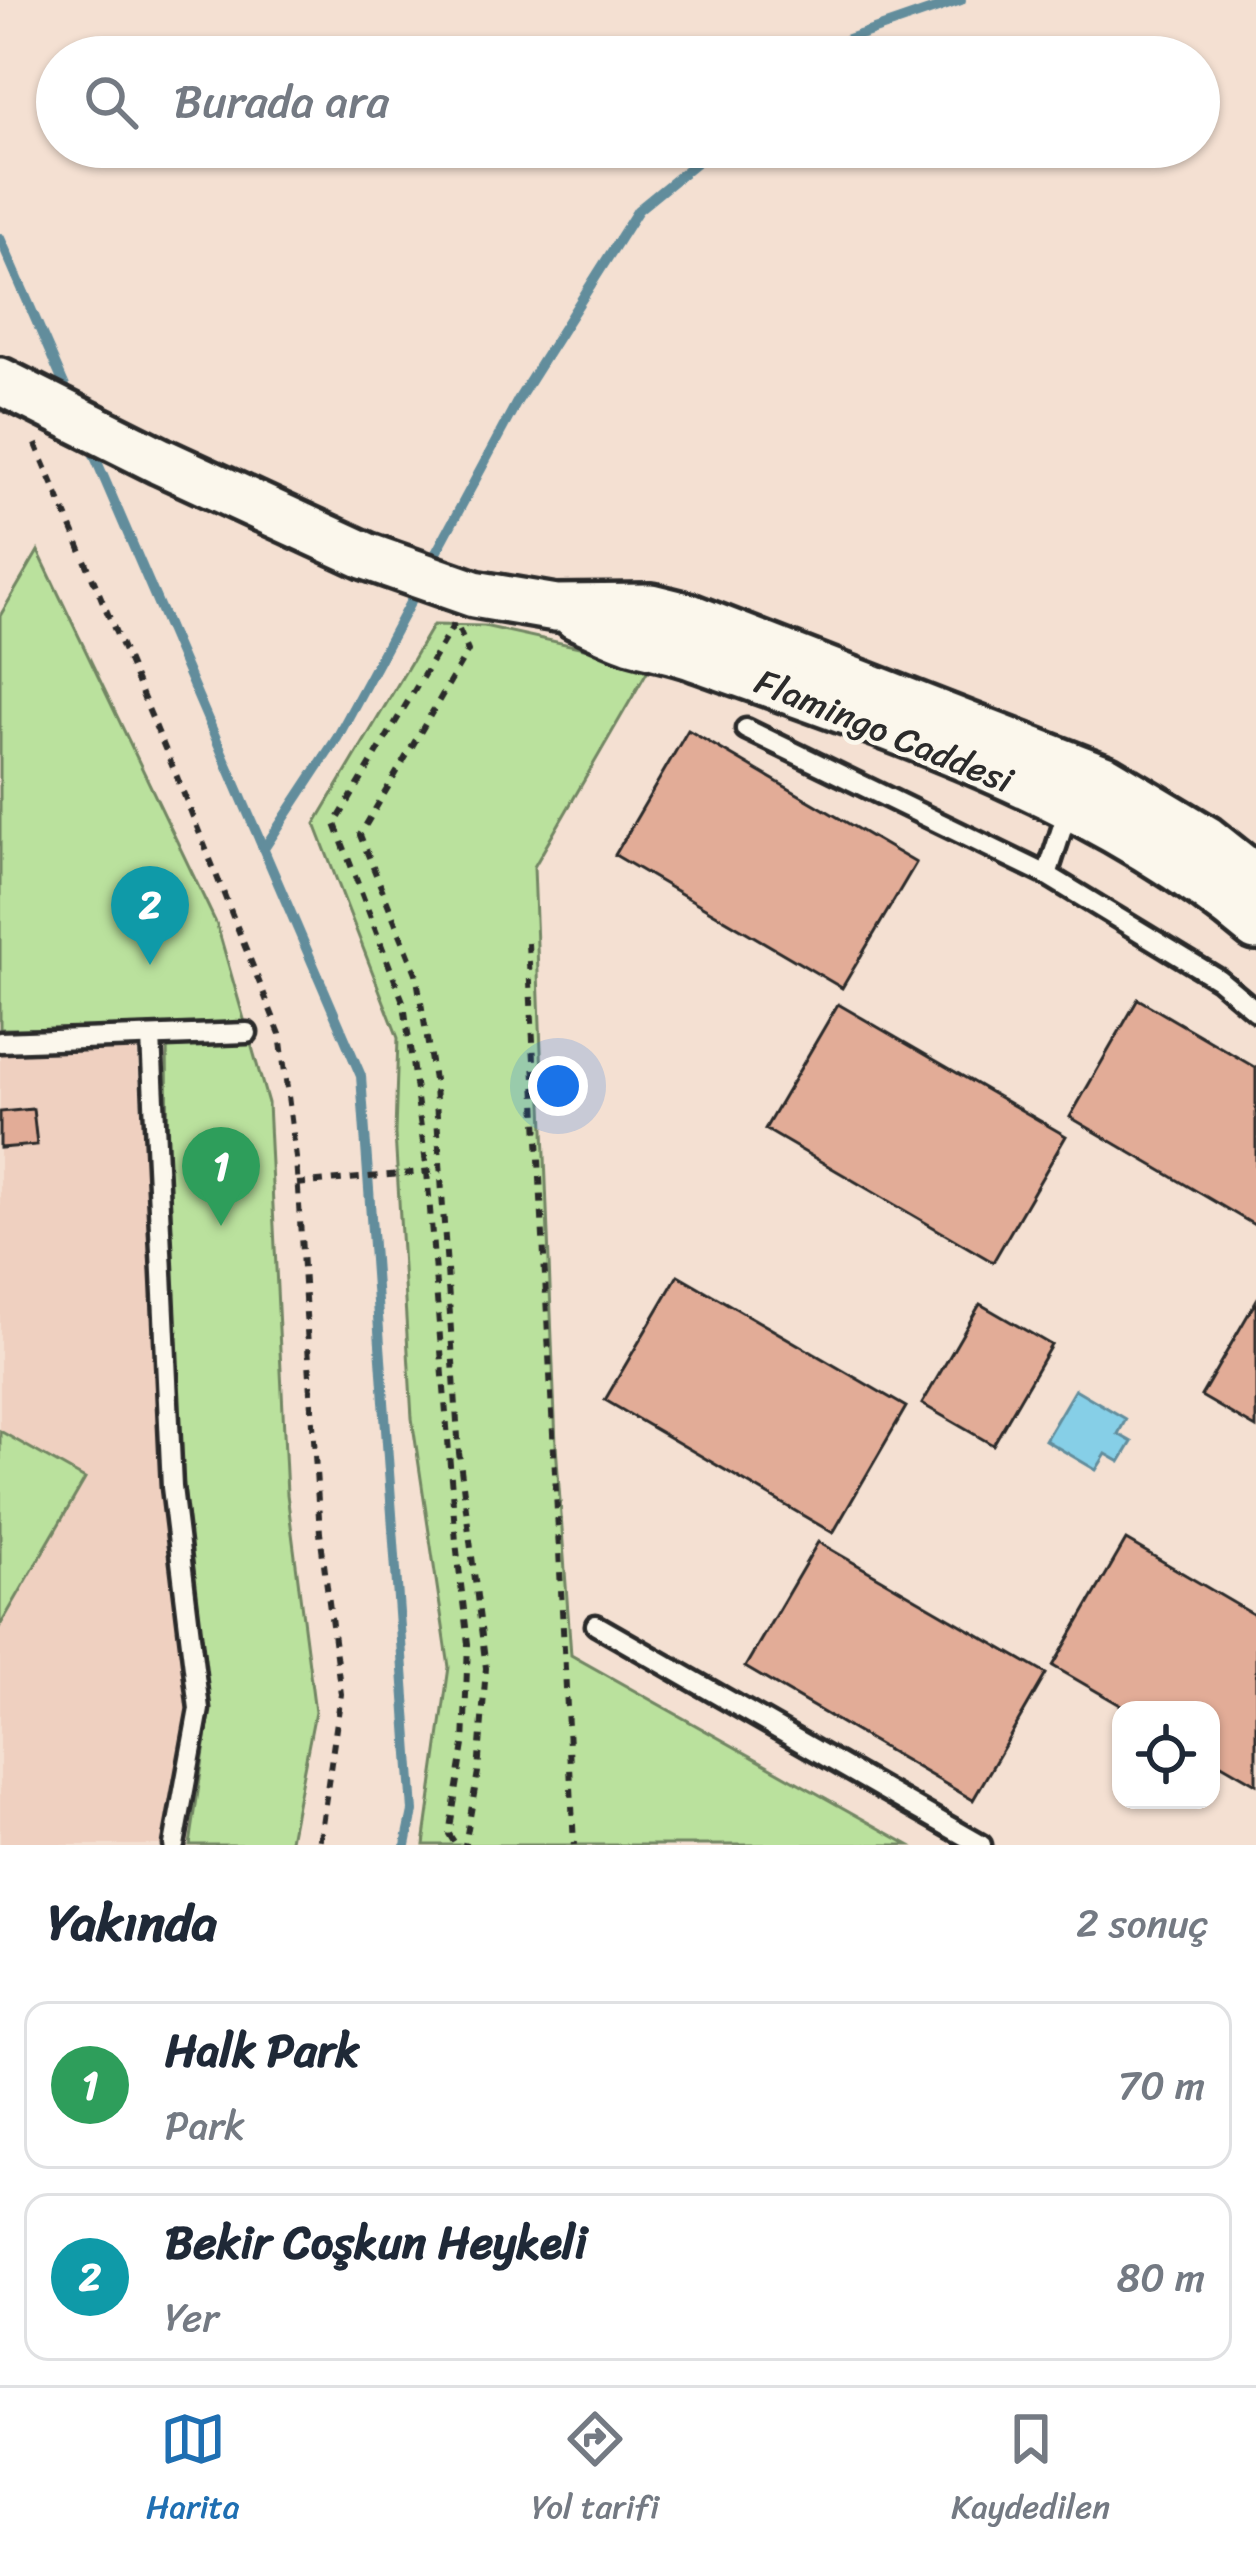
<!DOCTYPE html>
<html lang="tr">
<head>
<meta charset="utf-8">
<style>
	body { margin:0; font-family:Sriracha,sans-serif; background:#f2f2f3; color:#1f2937 }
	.controls { position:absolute; right:36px; bottom:36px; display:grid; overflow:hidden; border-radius:24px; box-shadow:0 3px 9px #0004 }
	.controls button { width:108px; height:108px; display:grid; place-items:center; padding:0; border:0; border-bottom:3px solid #e0e1e3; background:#fff; color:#1f2937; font:60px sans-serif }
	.you { position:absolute; left:558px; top:1086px; width:42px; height:42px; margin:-30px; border:9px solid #fff; border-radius:50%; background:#1a73e8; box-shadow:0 0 0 18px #1a73e833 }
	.badge { display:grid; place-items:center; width:78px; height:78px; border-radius:50%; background:#1f6fb2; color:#fff; font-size:39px; font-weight:700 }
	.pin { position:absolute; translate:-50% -99px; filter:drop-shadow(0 3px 6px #0008) }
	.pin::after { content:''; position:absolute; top:63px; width:42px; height:36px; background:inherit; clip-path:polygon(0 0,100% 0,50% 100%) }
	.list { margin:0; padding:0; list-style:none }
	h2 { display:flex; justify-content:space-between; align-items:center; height:156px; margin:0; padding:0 48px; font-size:51px }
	h2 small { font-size:39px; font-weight:400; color:#747a83 }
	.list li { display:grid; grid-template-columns:78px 1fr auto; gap:36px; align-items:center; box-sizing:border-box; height:168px; margin:0 24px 24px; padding:0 24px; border:3px solid #e0e1e3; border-radius:24px }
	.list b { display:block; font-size:45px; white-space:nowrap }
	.list p { margin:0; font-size:39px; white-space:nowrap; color:#747a83 }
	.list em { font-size:39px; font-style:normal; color:#747a83 }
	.icon { flex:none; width:66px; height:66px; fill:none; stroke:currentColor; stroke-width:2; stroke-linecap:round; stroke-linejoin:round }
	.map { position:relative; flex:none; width:1256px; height:1845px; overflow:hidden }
	.search { position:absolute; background:#fff; box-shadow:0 3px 9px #0004; left:36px; right:36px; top:36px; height:132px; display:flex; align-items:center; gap:30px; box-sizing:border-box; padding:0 42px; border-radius:66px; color:#747a83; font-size:45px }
	.sheet { height:540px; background:#fff }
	nav { display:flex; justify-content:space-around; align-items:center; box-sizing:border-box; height:168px; border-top:3px solid #e0e1e3; background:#fff; font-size:33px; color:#747a83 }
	nav a { display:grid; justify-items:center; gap:6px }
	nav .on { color:#1f6fb2 }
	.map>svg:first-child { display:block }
</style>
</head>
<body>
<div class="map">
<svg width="1256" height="1845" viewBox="0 0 1256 1845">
	<rect width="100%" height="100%" fill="#f4e0d2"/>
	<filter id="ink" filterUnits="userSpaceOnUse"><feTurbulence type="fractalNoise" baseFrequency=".00833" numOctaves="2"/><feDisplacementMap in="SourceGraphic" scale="24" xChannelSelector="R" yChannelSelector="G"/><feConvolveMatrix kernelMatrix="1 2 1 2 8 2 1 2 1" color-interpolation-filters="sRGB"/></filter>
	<g filter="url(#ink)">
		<polygon fill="#efd0c0" points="137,1047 166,1552 189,1713 166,1845 0,1845 0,1055"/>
		<g fill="#bae19d" stroke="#728664" stroke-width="3">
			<polygon points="38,551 217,925 268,1103 287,1494 315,1712 289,1845 190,1845 209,1718 169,1348 167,1027 0,1029 0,616"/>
			<polygon points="433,625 484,626 652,663 534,867 556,1445 571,1655 909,1845 424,1845 449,1667 412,1418 395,1134 398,1038 315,824"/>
			<polygon points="0,1431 85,1479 0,1626"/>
		</g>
		<polygon fill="#86cfe7" stroke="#628d9c" stroke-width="3" points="1075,1389 1126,1419 1118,1434 1132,1442 1120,1462 1106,1454 1096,1470 1045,1440"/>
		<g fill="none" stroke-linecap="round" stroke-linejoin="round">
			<g stroke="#628d9c" stroke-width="10">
				<polyline points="825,57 848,39 961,0"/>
				<polyline points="0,238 70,398"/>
				<polyline points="89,443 361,1076 413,1811 406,1845"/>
				<polyline points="429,566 518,400 638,210 715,147"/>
				<polyline points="265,847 337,738 418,588"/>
			</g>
		</g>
		<g fill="#e2ac97" stroke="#2b2b2b" stroke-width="3">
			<polygon points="688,730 916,863 842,988 615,855"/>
			<polygon points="1138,999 1256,1068 1256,1226 1070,1117"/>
			<polygon points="838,1004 1066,1136 993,1262 765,1129"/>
			<polygon points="33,1109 37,1145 0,1148 0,1112"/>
			<polygon points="678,1275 906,1407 833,1533 605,1400"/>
			<polygon points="1256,1301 1256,1428 1201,1396"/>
			<polygon points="980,1304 1051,1345 993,1445 922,1404"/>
			<polygon points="1126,1540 1256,1616 1256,1784 1211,1758 1211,1710 1129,1710 1053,1666"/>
			<polygon points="818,1542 1046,1674 973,1800 745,1667"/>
		</g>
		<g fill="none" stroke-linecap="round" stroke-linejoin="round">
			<g stroke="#2b2b2b" stroke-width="27">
				<g id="service">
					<polyline points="746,729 1047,875 1069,807"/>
					<polyline points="1047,875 1218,979 1256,1011"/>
					<polyline points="151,1037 172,1487 199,1709 174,1845"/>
					<polyline points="0,1042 247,1033"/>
					<polyline points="596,1625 981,1845"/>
				</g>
			</g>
			<g stroke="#2b2b2b" stroke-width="54">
				<g id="tertiary">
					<polyline points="0,381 160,461 366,556 474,594 556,608 651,607 687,616 1106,779 1206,839 1256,879"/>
					<path d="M576 616C595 624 615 635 635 641 656 647 677 650 697 658 890 727 1097 793 1256 927"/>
				</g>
			</g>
			<g stroke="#2b2b2b" stroke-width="6" stroke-dasharray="9 9" stroke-linecap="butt">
				<polyline points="36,444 177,777 280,1034 296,1158 320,1533 341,1694 319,1845"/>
				<polyline points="454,624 335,824 404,1004 427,1171 456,1542 468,1644 464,1745 449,1834 456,1845"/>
				<polyline points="459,630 468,651 360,835 416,973 435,1086 459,1453 486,1668 478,1772 465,1845"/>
				<polyline points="528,943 574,1845"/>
			</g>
			<use href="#service" stroke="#fbf7ec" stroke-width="18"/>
			<use href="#tertiary" stroke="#fbf7ec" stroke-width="45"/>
			<polyline stroke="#2b2b2b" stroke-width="6" stroke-dasharray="9 9" stroke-linecap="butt" points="297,1184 442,1170"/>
		</g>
	</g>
	<g text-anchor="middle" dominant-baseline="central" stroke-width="9" stroke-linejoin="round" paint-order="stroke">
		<g font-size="36" fill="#2b2b2b" stroke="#fbf7ec">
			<text transform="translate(884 731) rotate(22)">Flamingo Caddesi</text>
		</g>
	</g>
</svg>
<div class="controls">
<button><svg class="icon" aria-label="locate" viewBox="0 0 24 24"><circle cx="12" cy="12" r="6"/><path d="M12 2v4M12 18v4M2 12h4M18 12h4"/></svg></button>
</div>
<div class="you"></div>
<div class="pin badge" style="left:221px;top:1226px;background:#2e9e5b">1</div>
<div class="pin badge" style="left:150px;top:965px;background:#0f9aa8">2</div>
<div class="search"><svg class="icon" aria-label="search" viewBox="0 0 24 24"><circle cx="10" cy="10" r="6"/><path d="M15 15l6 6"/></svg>Burada ara</div>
</div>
<section class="sheet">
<h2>Yakında<small>2 sonuç</small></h2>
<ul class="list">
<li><span class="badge" style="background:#2e9e5b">1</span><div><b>Halk Park</b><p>Park</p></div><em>70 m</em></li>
<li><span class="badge" style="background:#0f9aa8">2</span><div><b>Bekir Coşkun Heykeli</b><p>Yer</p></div><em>80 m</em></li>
</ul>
</section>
<nav>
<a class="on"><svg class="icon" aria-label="map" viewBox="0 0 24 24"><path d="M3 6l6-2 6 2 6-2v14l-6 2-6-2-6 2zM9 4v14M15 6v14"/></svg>Harita</a>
<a><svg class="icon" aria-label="directions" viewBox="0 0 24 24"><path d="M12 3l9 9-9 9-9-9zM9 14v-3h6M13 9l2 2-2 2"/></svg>Yol tarifi</a>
<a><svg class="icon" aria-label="saved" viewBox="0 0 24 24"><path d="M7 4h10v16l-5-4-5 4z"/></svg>Kaydedilen</a>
</nav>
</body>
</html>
